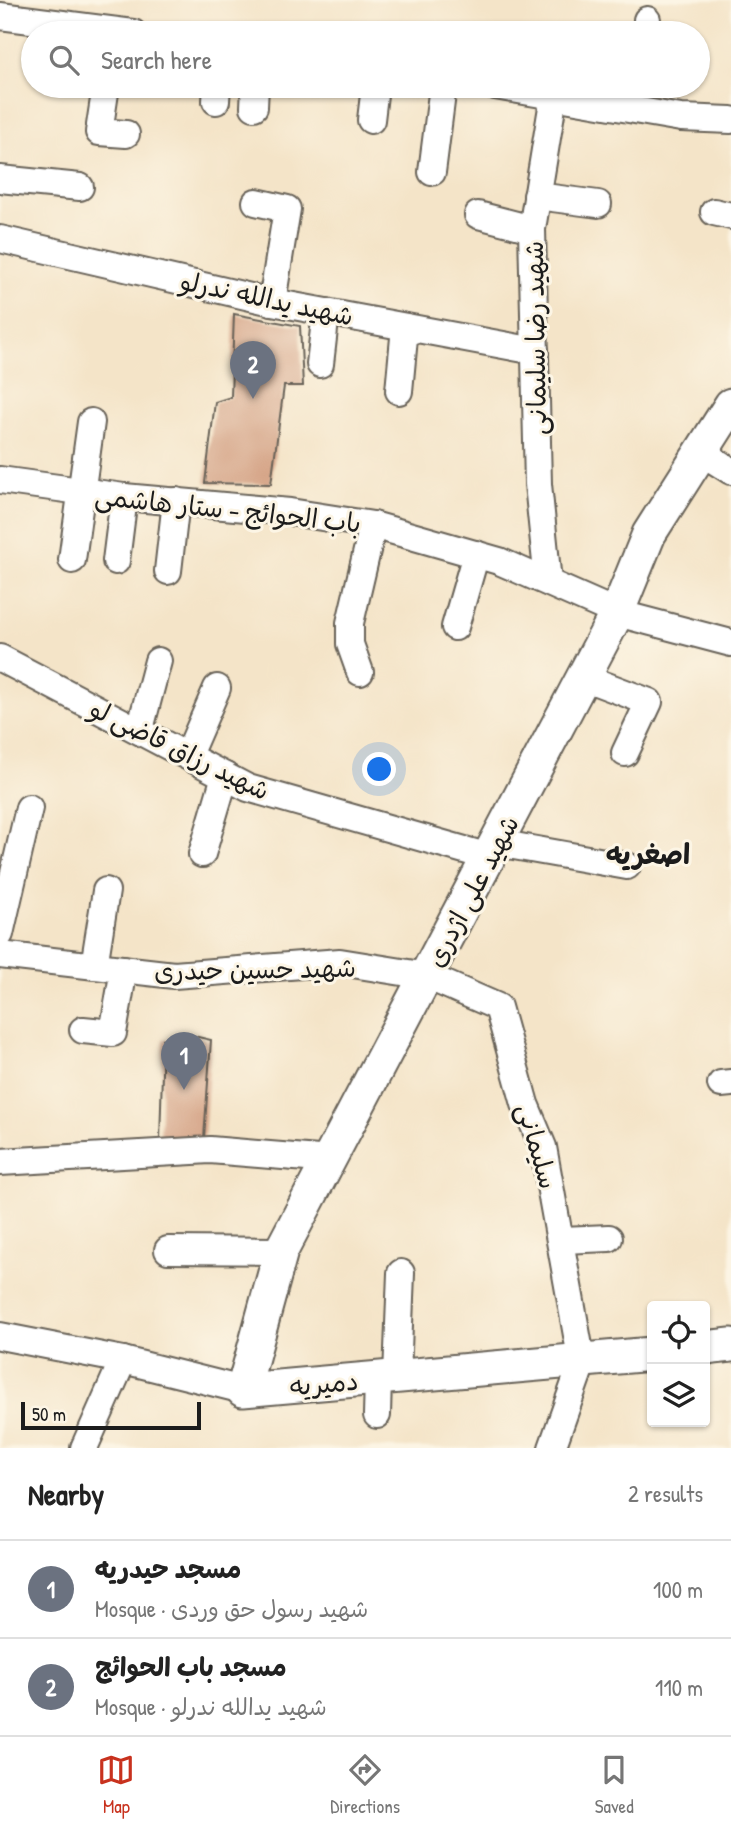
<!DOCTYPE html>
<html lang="en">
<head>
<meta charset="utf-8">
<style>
	body { margin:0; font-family:"Patrick Hand","Playpen Sans Arabic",sans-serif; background:#f6f6f6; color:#222 }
	.controls { position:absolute; right:21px; bottom:21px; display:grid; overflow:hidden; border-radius:7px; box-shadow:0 2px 5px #0004 }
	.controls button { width:63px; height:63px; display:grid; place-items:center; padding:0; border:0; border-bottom:2px solid #e0e0e0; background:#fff; color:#222; font:35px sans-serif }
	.scale { position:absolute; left:21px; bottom:18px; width:180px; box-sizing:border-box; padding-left:7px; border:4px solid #1c1c1c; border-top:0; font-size:19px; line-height:24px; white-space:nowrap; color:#1c1c1c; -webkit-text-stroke:5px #fcf5e5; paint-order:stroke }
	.you { position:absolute; left:380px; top:770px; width:24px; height:24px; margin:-18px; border:5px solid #fff; border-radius:50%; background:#1a73e8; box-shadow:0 0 0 10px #1a73e833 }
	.badge { display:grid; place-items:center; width:46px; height:46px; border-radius:50%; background:#c8321e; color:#fff; font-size:23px; font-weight:700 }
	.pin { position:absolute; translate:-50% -58px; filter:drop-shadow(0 2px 4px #0008) }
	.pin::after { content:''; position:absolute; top:37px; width:24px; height:21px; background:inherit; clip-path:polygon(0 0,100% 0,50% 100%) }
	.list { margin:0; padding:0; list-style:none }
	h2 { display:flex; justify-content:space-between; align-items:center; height:91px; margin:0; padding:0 28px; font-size:30px }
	h2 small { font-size:23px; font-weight:400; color:#767676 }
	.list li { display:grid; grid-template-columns:46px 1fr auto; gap:21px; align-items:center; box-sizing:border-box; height:98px; padding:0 28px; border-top:2px solid #e0e0e0 }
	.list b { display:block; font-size:26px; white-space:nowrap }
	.list p { margin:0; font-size:23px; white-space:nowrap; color:#767676 }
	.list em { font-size:23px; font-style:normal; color:#767676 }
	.icon { flex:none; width:38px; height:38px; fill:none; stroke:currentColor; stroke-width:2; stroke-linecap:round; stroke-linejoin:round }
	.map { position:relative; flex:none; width:731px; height:1448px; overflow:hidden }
	.search { position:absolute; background:#fff; box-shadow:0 2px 5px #0004; left:21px; right:21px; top:21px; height:77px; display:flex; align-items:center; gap:18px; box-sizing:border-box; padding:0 24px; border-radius:38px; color:#767676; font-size:26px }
	.sheet { height:287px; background:#fff }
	nav { display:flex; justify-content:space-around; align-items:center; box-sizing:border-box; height:98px; border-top:2px solid #e0e0e0; background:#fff; font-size:19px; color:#767676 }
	nav a { display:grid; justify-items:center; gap:4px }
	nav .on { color:#c8321e }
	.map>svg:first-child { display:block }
</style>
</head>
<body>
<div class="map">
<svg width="731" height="1448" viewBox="0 0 731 1448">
	<rect width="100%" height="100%" fill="#fcf5e5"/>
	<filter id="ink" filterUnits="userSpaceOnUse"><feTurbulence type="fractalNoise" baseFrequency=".0143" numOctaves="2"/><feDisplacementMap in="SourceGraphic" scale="14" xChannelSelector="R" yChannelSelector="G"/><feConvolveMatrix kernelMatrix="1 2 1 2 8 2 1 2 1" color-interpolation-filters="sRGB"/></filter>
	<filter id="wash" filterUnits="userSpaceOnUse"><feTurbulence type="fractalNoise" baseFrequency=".00686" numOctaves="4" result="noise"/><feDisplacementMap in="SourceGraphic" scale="28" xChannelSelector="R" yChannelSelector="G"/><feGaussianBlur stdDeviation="1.57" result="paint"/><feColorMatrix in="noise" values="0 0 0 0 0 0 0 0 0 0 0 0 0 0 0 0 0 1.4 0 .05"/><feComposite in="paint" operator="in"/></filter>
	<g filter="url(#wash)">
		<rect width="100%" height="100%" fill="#f4e4c8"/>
		<g id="blocks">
			<g fill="#d6a588">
				<polygon points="234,314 300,326 303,386 284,386 271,484 205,483 215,402 231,397"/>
				<polygon points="181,1033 211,1040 204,1138 160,1141 163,1039 181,1042"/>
			</g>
		</g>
	</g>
	<g filter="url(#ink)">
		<use href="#blocks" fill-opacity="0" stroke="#686258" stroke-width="2"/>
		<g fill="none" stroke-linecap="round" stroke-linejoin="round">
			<g stroke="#686258" stroke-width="30">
				<g id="minor">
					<polyline points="0,16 133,33"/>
					<polyline points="646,33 647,20"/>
					<polyline points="106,86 99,132 126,134"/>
					<polyline points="495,86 681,118 731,120"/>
					<polyline points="216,101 217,86"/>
					<polyline points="254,107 255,86"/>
					<polyline points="371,120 375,86"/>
					<polyline points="432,172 443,86"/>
					<polyline points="0,179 80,187"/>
					<polyline points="537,196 598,204"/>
					<polyline points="256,202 287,209 272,302"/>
					<polyline points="714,212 731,216"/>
					<polyline points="478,215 532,229"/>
					<polyline points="0,239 272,302 535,351"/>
					<polyline points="320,364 326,312"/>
					<polyline points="399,391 405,327"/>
					<polyline points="701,452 731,471"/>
					<polyline points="0,480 124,497 290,512 373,525 499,561 617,613 731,643"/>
					<polyline points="72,560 91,422"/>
					<polyline points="116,561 124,497"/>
					<polyline points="168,571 176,501"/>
					<polyline points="548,582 538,484 532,229 554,95"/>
					<polyline points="455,627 476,554"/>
					<polyline points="0,658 248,788 489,857"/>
					<polyline points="360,672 350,644 350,623 373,525"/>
					<polyline points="583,677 649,702 625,753"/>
					<polyline points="140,729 158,661"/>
					<polyline points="188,755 217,688"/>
					<polyline points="497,843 627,866"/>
					<polyline points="202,854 225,776"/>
					<polyline points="0,934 29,808"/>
					<polyline points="0,955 174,975 340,962 427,976 498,1007 525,1104 543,1147 582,1363 552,1448"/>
					<polyline points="94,966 106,891"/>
					<polyline points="83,1030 113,1033 124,969"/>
					<polyline points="721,1084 731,1083"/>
					<polyline points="0,1162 210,1150 331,1160"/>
					<polyline points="562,1240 609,1238"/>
					<polyline points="168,1250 281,1251"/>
					<polyline points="0,1336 123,1360 243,1390"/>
					<polyline points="397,1376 401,1273"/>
					<polyline points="377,1415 378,1379"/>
					<polyline points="84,1448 123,1360"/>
				</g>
			</g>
			<g stroke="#686258" stroke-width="37">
				<g id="tertiary">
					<polyline points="705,1348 731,1345"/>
					<polyline points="652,1354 243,1390 281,1251 617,613 649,534 731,405"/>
				</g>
			</g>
			<use href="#minor" stroke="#fff" stroke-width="26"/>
			<use href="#tertiary" stroke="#fff" stroke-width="33"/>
		</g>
	</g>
	<g text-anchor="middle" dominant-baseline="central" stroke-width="6" stroke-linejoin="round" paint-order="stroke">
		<g font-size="26" fill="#1c1c1c" stroke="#fcf5e5">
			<text transform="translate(267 298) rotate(12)">شهید یدالله ندرلو</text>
			<text transform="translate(535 338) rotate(-91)">شهید رضا سلیمانی</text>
			<text transform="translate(228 509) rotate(6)">باب الحوائج - ستار هاشمی</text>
			<text transform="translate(180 749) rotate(26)">شهید رزاق قاضی لو</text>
			<text transform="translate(472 891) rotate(-62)">شهید علی اژدری</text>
			<text transform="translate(255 969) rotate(-1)">شهید حسین حیدری</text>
			<text transform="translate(538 1146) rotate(74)">سلیمانی</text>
			<text transform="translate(324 1383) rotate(-5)">دمیریه</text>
		</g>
		<g font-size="28" font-weight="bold" fill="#1c1c1c" stroke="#fcf5e5">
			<text x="648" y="854">اصغریه</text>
		</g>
	</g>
</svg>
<div class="controls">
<button><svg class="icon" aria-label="locate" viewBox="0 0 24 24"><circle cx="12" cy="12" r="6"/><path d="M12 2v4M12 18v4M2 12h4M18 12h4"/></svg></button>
<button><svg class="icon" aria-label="layers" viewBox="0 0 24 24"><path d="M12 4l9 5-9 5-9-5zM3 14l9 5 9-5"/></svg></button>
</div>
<div class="scale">50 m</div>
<div class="you"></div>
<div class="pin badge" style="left:184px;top:1090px;background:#6b7280">1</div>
<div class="pin badge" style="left:253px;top:399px;background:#6b7280">2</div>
<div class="search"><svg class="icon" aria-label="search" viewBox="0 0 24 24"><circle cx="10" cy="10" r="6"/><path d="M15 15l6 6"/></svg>Search here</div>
</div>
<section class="sheet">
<h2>Nearby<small>2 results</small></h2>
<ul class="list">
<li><span class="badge" style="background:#6b7280">1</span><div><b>مسجد حیدریه</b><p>Mosque · شهید رسول حق وردی</p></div><em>100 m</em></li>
<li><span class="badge" style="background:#6b7280">2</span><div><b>مسجد باب الحوائج</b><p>Mosque · شهید یدالله ندرلو</p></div><em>110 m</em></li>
</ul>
</section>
<nav>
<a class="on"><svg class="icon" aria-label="map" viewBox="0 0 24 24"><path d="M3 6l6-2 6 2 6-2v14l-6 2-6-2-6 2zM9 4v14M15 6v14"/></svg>Map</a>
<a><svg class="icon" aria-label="directions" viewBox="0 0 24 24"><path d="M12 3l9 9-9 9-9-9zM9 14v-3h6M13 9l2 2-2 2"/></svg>Directions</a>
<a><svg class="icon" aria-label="saved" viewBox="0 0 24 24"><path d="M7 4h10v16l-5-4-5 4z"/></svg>Saved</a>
</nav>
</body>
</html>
